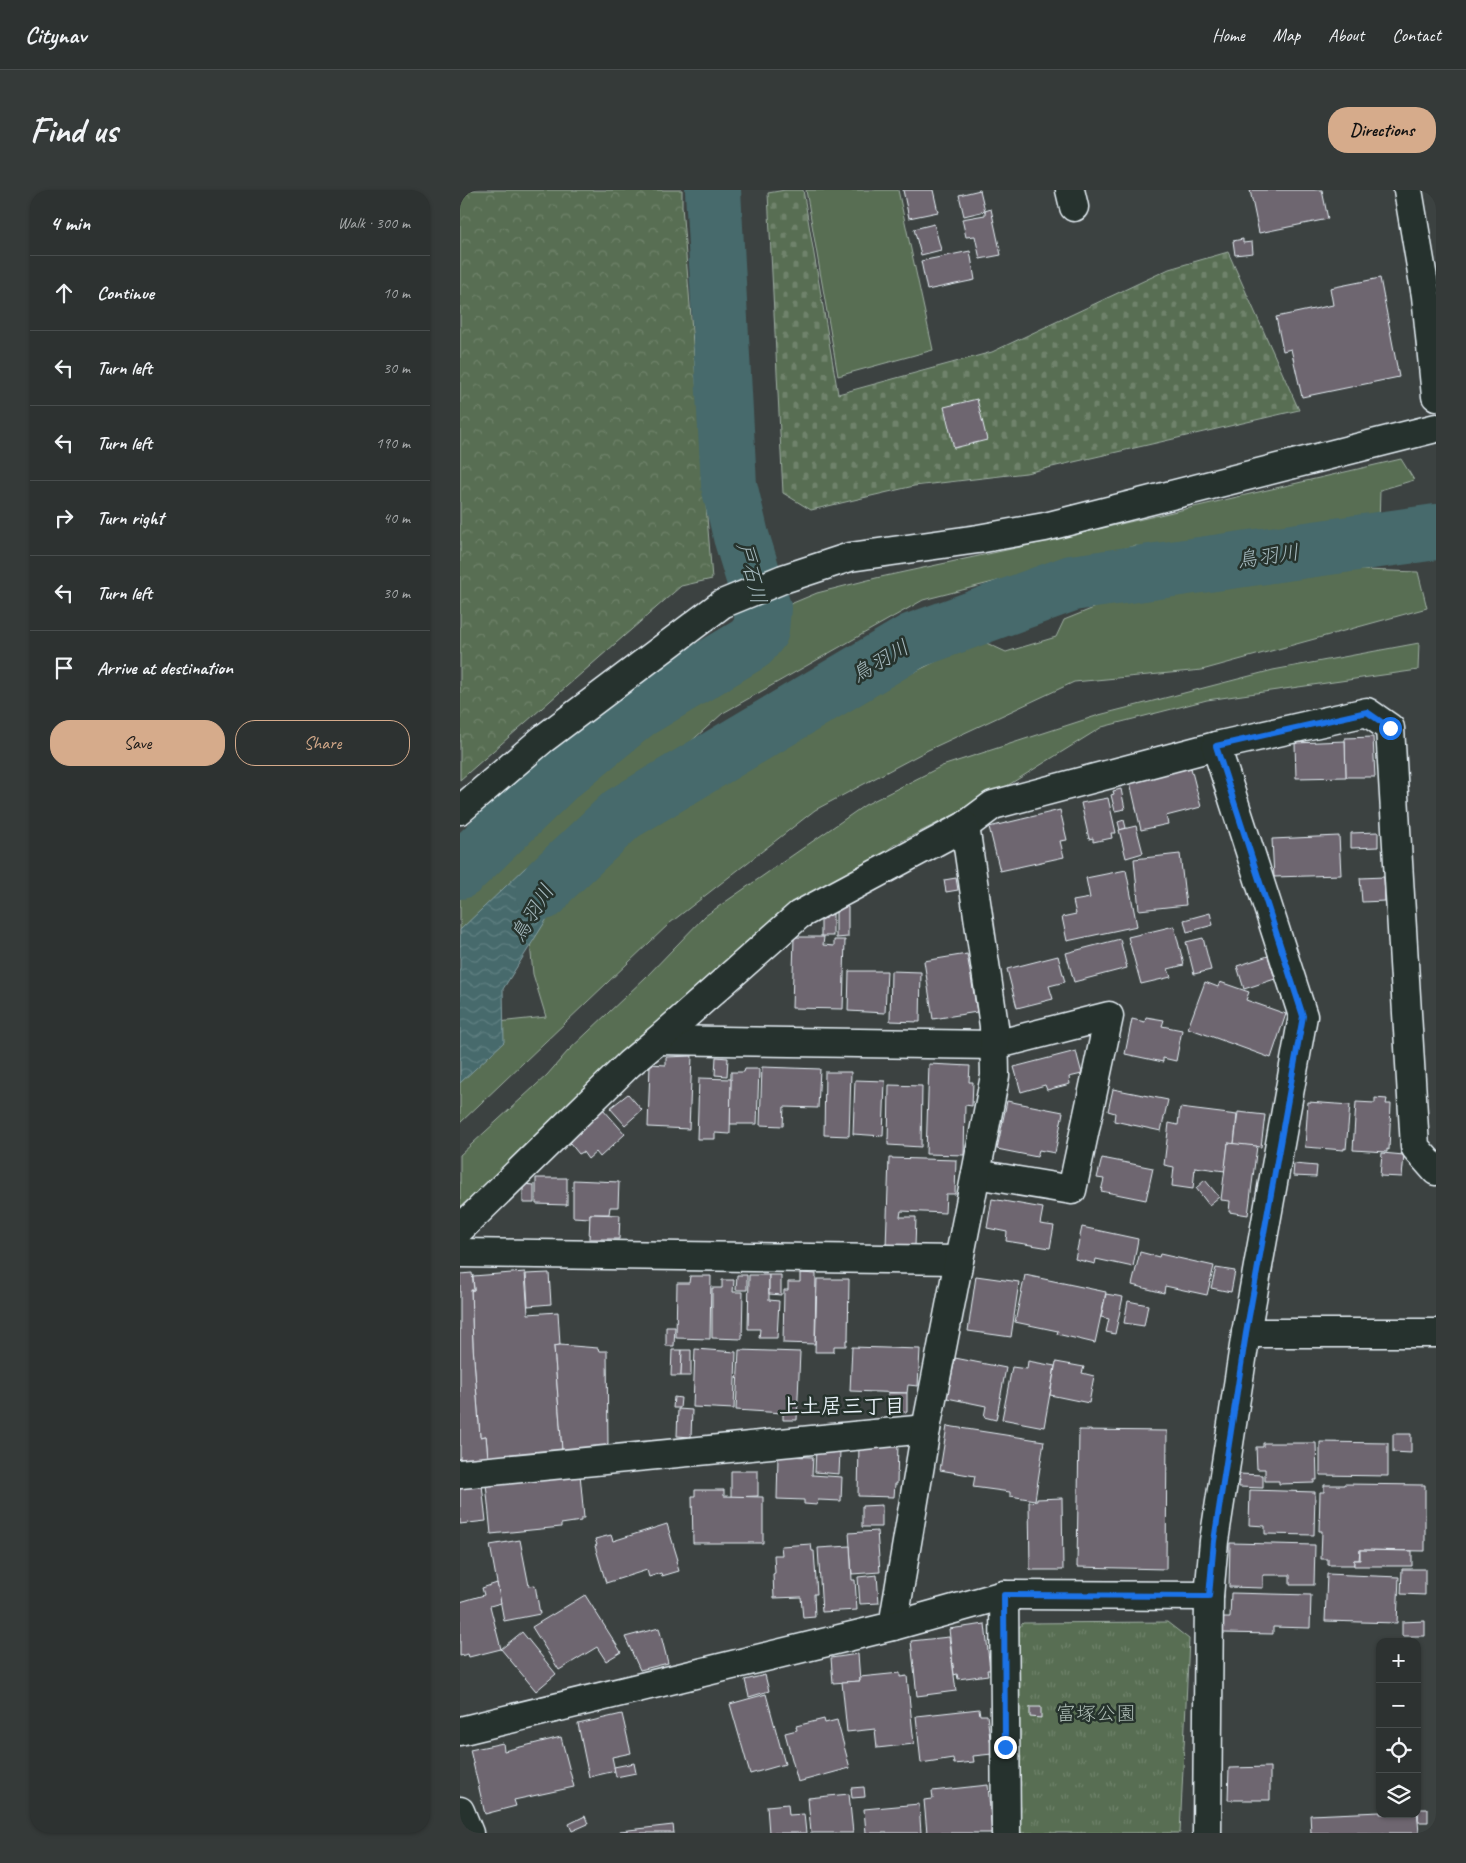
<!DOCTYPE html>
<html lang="en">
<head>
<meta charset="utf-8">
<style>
	body { margin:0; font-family:Caveat,"Klee One",sans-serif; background:#353a39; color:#f1f3f6 }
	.controls { position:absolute; right:15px; bottom:15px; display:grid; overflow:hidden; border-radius:10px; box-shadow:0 1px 4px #0004 }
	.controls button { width:45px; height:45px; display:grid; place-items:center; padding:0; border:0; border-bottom:1px solid #484d4d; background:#2d3231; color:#f1f3f6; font:25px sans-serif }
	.stop { position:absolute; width:15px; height:15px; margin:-11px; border:4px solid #1a73e8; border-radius:50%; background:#fff }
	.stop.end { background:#1a73e8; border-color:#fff; box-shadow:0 1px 5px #0008 }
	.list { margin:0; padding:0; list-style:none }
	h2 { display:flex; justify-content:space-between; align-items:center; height:65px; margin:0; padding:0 20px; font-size:21px }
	h2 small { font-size:16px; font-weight:400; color:#a7aaab }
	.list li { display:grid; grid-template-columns:32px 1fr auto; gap:15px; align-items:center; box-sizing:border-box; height:75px; padding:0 20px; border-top:1px solid #484d4d }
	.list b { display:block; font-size:19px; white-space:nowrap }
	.list em { font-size:16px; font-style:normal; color:#a7aaab }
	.actions { display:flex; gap:10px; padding:15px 20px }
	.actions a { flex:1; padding:11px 0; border:1px solid #d6ab8b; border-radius:20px; text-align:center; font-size:18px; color:#d6ab8b }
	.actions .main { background:#d6ab8b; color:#111 }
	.icon { flex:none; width:28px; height:28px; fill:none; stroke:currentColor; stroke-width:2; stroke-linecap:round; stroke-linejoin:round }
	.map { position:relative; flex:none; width:976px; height:1643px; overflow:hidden; border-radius:20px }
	header { display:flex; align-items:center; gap:30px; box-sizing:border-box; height:70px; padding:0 25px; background:#2d3231; border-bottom:1px solid #484d4d }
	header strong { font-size:24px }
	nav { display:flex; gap:28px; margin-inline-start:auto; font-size:18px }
	.intro { display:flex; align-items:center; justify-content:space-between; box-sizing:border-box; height:120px; padding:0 30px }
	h1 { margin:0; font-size:35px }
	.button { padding:12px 22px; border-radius:20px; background:#d6ab8b; color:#111; font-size:18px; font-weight:700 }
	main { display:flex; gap:30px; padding:0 30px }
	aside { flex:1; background:#2d3231; border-radius:20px; box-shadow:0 1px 4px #0004 }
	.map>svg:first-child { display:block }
</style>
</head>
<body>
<header>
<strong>Citynav</strong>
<nav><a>Home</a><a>Map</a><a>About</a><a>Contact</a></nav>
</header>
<div class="intro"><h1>Find us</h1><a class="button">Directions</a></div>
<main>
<aside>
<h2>4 min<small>Walk · 300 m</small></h2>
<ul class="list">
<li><svg class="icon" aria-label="ahead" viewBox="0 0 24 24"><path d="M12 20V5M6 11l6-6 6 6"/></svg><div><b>Continue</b></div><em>10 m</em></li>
<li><svg class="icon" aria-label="left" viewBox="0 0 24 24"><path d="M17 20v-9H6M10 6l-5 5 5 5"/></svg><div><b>Turn left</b></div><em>30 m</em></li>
<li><svg class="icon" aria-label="left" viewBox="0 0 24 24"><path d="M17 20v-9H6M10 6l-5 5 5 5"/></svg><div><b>Turn left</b></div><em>190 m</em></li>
<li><svg class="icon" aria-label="right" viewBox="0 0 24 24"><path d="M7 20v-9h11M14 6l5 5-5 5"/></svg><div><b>Turn right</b></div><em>40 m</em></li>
<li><svg class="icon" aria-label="left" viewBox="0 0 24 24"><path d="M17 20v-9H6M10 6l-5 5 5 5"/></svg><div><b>Turn left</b></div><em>30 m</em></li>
<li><svg class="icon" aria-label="arrive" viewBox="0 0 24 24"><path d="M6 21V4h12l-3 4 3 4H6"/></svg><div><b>Arrive at destination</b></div></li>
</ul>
<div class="actions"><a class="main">Save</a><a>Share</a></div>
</aside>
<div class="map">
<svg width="976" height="1643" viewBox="0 0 976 1643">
	<defs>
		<pattern id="forest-crowns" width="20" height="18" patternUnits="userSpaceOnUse" patternTransform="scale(1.25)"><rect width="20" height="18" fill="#586e52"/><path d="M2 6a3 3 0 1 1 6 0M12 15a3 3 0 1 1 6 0" fill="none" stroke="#70836c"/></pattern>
		<pattern id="cemetery-stones" width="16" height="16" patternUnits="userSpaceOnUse" patternTransform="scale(1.25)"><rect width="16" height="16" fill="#586e52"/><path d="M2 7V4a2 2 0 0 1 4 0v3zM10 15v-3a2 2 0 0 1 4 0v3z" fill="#70836c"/></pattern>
		<pattern id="park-tufts" width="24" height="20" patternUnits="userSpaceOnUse" patternTransform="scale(1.25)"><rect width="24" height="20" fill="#586e52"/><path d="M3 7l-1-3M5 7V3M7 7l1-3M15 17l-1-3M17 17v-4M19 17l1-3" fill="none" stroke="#70836c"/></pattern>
		<pattern id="water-waves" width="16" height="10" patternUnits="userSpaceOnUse" patternTransform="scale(1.25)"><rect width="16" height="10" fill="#466a6c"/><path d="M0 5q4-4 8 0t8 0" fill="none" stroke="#618082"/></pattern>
	</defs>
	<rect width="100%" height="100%" fill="#3c4241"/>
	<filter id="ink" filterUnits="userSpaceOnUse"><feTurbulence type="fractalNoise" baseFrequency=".02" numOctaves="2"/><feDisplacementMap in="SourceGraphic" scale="10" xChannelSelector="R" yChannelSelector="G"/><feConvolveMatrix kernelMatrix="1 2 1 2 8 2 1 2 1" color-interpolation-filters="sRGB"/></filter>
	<g filter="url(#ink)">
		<g fill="#586e52" stroke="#a0b0a5">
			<polygon points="346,0 438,0 473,160 378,186"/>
			<polygon points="941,269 954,290 920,300 919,334 882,342 860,367 674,356 463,410 263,523 0,757 0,659 48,614 107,565 186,502 275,437 357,403 416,388 570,355"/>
			<polygon points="743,374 958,382 967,418 742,480 614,492 468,560 355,620 210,733 0,933 0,836 86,827 73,784 68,733 141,668 201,621 281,577 397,510 520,450 546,462 596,447 604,430"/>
			<polygon points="959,453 958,480 747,510 642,537 529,607 434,655 215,823 148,887 0,1017 0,965 87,885 108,861 186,787 245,726 405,615 482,576 639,525 813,480"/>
		</g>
		<polygon fill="url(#forest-crowns)" stroke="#a0b0a5" points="0,0 222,0 222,16 252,389 221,396 0,590"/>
		<polygon fill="url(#cemetery-stones)" stroke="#a0b0a5" points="325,0 343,0 378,204 532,162 709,79 768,62 839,220 566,283 454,296 351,320 323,303 308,3"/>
		<polygon fill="url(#park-tufts)" stroke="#a0b0a5" points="707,1432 729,1449 720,1643 551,1643 544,1456 563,1433"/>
		<polygon fill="url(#water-waves)" stroke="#87a0a4" points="142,641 43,799 44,852 0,893 0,740 66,677"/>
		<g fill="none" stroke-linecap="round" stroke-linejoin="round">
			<g stroke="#466a6c" stroke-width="56">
				<polyline points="0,681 98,586 176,522 291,453 301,440 303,418 281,346 269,295 253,0"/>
				<polyline points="83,702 89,693 162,624 453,451 612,393 976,342"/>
			</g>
		</g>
		<g fill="#6e666f" stroke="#e8f1f8">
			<polygon points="443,0 473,0 478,22 449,28"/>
			<polygon points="520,0 525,21 504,26 499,5"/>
			<polygon points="790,0 862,0 868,29 799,43"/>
			<polygon points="531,19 541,65 520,69 515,46 506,47 502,29 525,25 525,21"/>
			<polygon points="474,34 481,60 461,65 454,39"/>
			<polygon points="783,49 783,53 792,52 793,63 775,65 773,51"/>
			<polygon points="510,61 515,90 467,100 461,71"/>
			<polygon points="920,88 939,187 842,207 831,159 823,161 816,127 873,115 870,98"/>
			<polygon points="517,209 527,250 494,258 484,217"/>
			<polygon points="913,547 915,587 886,587 885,548"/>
			<polygon points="885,551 886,587 836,588 835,553"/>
			<polygon points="731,578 741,617 706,626 708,634 681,640 670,592"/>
			<polygon points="661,599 665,619 655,621 651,605 654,604 653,601"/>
			<polygon points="648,608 656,643 651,643 652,648 633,652 633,648 629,649 621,613"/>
			<polygon points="600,620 607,650 600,651 604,667 540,681 529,637"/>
			<polygon points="664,630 666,638 660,640 658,632"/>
			<polygon points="676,636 683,663 666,668 659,640"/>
			<polygon points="918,642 918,657 891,658 891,643"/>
			<polygon points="879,646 881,685 814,687 812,649"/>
			<polygon points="720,664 726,715 679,720 674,669"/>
			<polygon points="666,680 677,736 607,751 602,727 616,724 613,711 630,708 626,688"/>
			<polygon points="924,687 925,711 902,712 900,688"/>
			<polygon points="496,688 498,700 486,702 484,690"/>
			<polygon points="376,717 388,717 388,747 376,748"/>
			<polygon points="750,723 753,735 727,742 724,730"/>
			<rect x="361" y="724" width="12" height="22"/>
			<polygon points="714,736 724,775 708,779 711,787 681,794 668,747"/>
			<polygon points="334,747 364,747 363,755 374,756 374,750 385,750 383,819 332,818"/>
			<polygon points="743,748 751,780 734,784 726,752"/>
			<polygon points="660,749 667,778 614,792 606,763"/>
			<polygon points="507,764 517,822 473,829 464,771"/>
			<polygon points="598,766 605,792 589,796 593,809 557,818 547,779"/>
			<polygon points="808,766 815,789 784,799 777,776"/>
			<polygon points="389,781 427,781 425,823 388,821"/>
			<polygon points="431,781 461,782 460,832 430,831"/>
			<polygon points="745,792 758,797 760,792 789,802 786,810 826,824 811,868 728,838"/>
			<polygon points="686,827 704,830 702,836 722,840 716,871 703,868 703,872 665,864 672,829 685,832"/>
			<polygon points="616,861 622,884 609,887 610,894 587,900 585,895 561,902 554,877"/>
			<polygon points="232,866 229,939 188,937 190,874 206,875 206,867"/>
			<polygon points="256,867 268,868 267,886 255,885"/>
			<polygon points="469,874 510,876 509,892 513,892 512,916 505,915 504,965 466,964"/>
			<polygon points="302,877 360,879 358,918 324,917 323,936 300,935"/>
			<polygon points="285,879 299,879 297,934 270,934 271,882 284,882"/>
			<polygon points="365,882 391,882 389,946 364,945"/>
			<polygon points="239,888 271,889 270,944 255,943 255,949 237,949"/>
			<polygon points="395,890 425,891 423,946 393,944"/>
			<polygon points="429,895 462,896 461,957 428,955"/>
			<polygon points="653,899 708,910 701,941 654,931 655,923 648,921"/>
			<polygon points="168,904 182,920 165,935 150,918"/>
			<polygon points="915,908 927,909 926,914 931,914 929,960 927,959 927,962 893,960 896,912 915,913"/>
			<polygon points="547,911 603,922 595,963 579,960 577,967 537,959"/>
			<polygon points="848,912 890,915 886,959 884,958 884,960 845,957"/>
			<polygon points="720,918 777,925 774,954 768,953 765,981 735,977 733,999 712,996 714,977 704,975 709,933 718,935"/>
			<polygon points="143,919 165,944 140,967 136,962 128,969 123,962 119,964 110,953 112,951 110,949"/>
			<polygon points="778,922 805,925 801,957 774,954"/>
			<polygon points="768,953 797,956 788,1025 769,1022 770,1011 761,1010"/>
			<polygon points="922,963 944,965 942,987 920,986"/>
			<polygon points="429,968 496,970 495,1004 486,1004 485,1023 441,1021 440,1027 456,1027 455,1057 426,1057"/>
			<polygon points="642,968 693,978 686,1010 641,1001 644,989 637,988"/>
			<polygon points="834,974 857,976 856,987 833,986"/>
			<polygon points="76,988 107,988 107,1015 76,1014"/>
			<polygon points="113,990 159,992 158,1017 150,1017 149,1024 130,1024 130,1028 113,1027"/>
			<polygon points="745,990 759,1007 749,1015 736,998"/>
			<polygon points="63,994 74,995 74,1013 63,1013"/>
			<polygon points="532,1009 583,1018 580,1034 594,1036 590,1058 546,1051 547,1042 527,1038"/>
			<polygon points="130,1024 160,1025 159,1049 129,1049"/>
			<polygon points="622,1037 678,1049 673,1077 636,1069 635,1074 615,1069"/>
			<polygon points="680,1062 699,1067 700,1064 754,1076 747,1105 705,1096 704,1103 672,1095"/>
			<polygon points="756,1078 775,1081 771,1102 751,1098"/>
			<polygon points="65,1082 68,1124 98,1122 100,1155 94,1156 102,1260 28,1268 26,1246 20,1247 13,1156 11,1100 14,1100 13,1086"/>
			<polygon points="12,1083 14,1100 11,1100 13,1156 20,1247 26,1246 28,1268 0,1269 0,1084"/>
			<polygon points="89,1083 91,1114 68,1116 66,1084"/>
			<polygon points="340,1083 356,1084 355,1154 323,1153 324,1100 328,1100 328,1092 340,1092"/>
			<polygon points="277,1085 287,1085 287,1100 276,1100"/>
			<polygon points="289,1085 309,1085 309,1110 319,1111 317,1148 299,1148 300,1139 288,1139"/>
			<polygon points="309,1085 321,1085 321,1105 309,1104"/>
			<polygon points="565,1085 646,1102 635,1153 597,1144 598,1141 555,1132"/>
			<polygon points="230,1086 251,1086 250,1149 216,1148 217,1093 229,1093"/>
			<polygon points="516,1086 559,1092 551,1147 508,1141"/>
			<polygon points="357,1089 389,1089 388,1150 386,1150 386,1156 374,1156 374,1162 355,1162"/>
			<polygon points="262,1090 274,1090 273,1102 283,1102 282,1149 252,1148 252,1098 262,1098"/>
			<polygon points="646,1104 663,1107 655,1144 646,1142 649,1129 641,1127"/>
			<polygon points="668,1111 688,1115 684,1136 664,1133"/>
			<polygon points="206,1137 215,1137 214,1156 206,1156"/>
			<polygon points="100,1155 138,1158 139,1161 147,1161 148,1257 102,1260 94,1156"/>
			<polygon points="392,1157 460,1159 458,1196 448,1195 447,1203 390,1201"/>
			<polygon points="235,1159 276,1162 274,1219 233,1217"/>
			<polygon points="212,1160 222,1160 221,1186 211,1186"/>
			<polygon points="222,1160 231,1160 231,1186 221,1186"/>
			<polygon points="279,1160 340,1162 337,1230 323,1230 323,1223 276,1220"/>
			<polygon points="495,1168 546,1178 536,1230 524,1227 526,1216 487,1208"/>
			<polygon points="568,1171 595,1176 584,1237 542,1229 552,1177 567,1179"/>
			<polygon points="596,1172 624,1177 622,1183 634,1186 629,1213 590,1205"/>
			<polygon points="428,1203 447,1203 447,1222 427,1222"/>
			<polygon points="214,1207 221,1208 220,1218 213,1218"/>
			<polygon points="218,1219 232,1220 231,1247 217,1246"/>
			<polygon points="487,1236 584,1251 575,1310 550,1306 550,1302 513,1297 515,1286 480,1280"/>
			<polygon points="619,1240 707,1241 706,1379 617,1377"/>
			<polygon points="933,1244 951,1244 951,1263 933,1262"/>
			<polygon points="860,1252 928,1253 928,1286 860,1285"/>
			<polygon points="803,1253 856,1253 857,1290 854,1290 854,1293 819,1294 819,1291 805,1291 805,1279 797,1279 796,1257 803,1257"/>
			<polygon points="399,1254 438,1254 437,1294 435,1294 434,1307 398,1306"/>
			<polygon points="356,1259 380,1261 379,1284 355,1282"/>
			<polygon points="318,1266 353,1267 352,1285 382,1287 381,1311 358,1310 357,1315 344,1314 344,1310 317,1309"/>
			<polygon points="271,1281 298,1281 298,1306 271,1307"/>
			<polygon points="120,1284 124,1328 121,1328 121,1331 101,1334 101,1337 31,1344 26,1294"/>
			<polygon points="779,1284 803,1285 803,1298 779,1297"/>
			<polygon points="884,1294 965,1295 965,1361 900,1360 899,1370 894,1370 894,1375 868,1375 868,1369 861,1369 862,1341 859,1341 860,1302 864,1302 864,1295 884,1295"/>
			<polygon points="22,1295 26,1331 0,1334 0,1297"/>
			<polygon points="235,1300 264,1300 264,1306 303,1307 303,1353 233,1353 232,1306 235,1306"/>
			<polygon points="790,1300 855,1302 854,1345 805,1344 805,1336 789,1335"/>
			<polygon points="602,1308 603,1380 570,1380 569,1312 577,1311 577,1309"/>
			<polygon points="422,1315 422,1337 402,1337 402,1316"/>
			<polygon points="207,1334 218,1370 216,1371 219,1381 202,1386 201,1383 189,1387 187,1380 146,1393 135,1356 137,1355 135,1349 151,1345 153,1351"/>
			<polygon points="417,1341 420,1382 392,1384 389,1343"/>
			<polygon points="60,1350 69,1396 75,1395 80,1424 44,1431 30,1355"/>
			<polygon points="770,1353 855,1355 854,1395 830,1395 830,1385 803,1385 803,1398 769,1397"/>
			<polygon points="351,1354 352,1361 354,1361 357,1404 354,1404 355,1427 343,1428 341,1407 314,1408 313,1384 315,1383 314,1365 322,1365 321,1356"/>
			<polygon points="390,1356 392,1390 395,1390 397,1420 362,1422 358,1358"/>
			<polygon points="900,1360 952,1361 952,1376 894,1376 894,1370 900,1370"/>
			<polygon points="942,1379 965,1379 965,1405 941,1404"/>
			<polygon points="867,1384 939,1387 937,1433 865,1431"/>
			<polygon points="417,1385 419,1413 400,1414 398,1387"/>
			<polygon points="37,1393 41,1413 30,1416 41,1459 9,1467 8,1464 0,1466 0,1412 24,1405 22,1398"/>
			<polygon points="771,1403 851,1405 850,1438 813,1437 813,1444 763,1443 763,1428 770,1428"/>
			<polygon points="125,1405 161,1462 146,1471 137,1457 99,1480 72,1437"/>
			<polygon points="965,1431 965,1446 942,1446 942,1432"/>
			<polygon points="525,1434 530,1480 527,1480 528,1485 498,1489 497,1484 494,1485 489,1439"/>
			<polygon points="199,1438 208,1473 180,1480 165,1447"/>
			<polygon points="62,1442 96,1484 76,1501 41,1459"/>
			<polygon points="489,1447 496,1501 457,1506 451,1451"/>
			<polygon points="398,1464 400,1491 373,1493 371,1468"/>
			<polygon points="440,1483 440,1487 447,1486 454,1554 417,1558 415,1539 387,1542 382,1492 400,1491 400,1487"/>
			<polygon points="305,1485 309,1501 289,1507 285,1490"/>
			<polygon points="306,1504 325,1574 290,1584 270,1514"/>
			<polygon points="570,1517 581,1517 581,1528 570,1527"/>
			<polygon points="519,1519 520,1525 527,1525 532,1564 513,1566 514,1572 494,1574 493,1568 461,1573 456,1526"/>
			<polygon points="162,1524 171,1563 152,1567 155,1581 129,1587 118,1534"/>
			<polygon points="364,1529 365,1533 377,1530 390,1578 338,1592 325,1543 337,1540 336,1536"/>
			<polygon points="101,1547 114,1597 54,1610 56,1616 25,1624 10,1560 43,1553 44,1561"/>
			<polygon points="174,1573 176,1583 156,1587 154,1577"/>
			<polygon points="810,1577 810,1610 768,1610 769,1578"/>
			<polygon points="528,1595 532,1643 467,1643 464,1610 473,1609 472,1601"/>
			<polygon points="404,1597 405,1607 392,1608 391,1598"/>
			<polygon points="389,1604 393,1643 351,1643 348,1608"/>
			<polygon points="328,1614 329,1625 344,1624 346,1643 309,1643 307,1616"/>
			<polygon points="459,1614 461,1643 406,1643 404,1619"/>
			<polygon points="959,1619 968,1619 968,1632 958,1632"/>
			<polygon points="957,1620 959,1643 851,1643 850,1625 920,1622 920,1624 957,1624"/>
			<polygon points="125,1626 128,1634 112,1641 109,1634"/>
			<polygon points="213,1635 214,1643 160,1643 160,1641"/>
		</g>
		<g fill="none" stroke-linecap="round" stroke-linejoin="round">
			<g stroke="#e8f1f8" stroke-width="31">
				<g id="street">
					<polyline points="610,0 614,17"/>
					<polyline points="0,620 83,549 262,414 323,389 390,367 518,349 585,337 976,238"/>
					<polyline points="198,850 535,855 649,826 612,1000 516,984"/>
					<polyline points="0,1039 169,874 198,850 339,725 505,636 533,615 756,556 907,522 930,538 955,957 976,981"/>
					<polyline points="0,1063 499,1070"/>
					<polyline points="786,1143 976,1143"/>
					<polyline points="0,1284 466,1239"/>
					<polyline points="544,1405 546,1643"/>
					<polyline points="433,1436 466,1239 535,886 534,836 505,636"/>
					<polyline points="0,1541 433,1436 544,1405 749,1406"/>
					<polyline points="0,1621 9,1643"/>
					<polyline points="747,1643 749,1406 754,1351 786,1143 843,826 756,556"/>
				</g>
			</g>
			<g stroke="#e8f1f8" stroke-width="31">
				<polyline id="secondary" points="948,0 966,106 976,206"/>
			</g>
			<use href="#street" stroke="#26332d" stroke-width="28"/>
			<use href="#secondary" stroke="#26332d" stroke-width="28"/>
		</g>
	</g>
	<g fill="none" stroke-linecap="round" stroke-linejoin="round" filter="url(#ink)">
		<polyline stroke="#1a73e8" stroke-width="6" points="545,1557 544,1405 749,1406 754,1351 786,1143 843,826 756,556 907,522 930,538"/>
	</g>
	<g text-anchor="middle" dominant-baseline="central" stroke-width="5" stroke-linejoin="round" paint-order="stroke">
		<g font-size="20" fill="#aebdb6" stroke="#26332d">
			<text x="636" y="1523">富塚公園</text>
		</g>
		<g font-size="21" font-style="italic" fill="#a7bbc0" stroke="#26332d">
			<text transform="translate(808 366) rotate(-8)">鳥羽川</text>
			<text transform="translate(292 383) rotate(76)">戸石川</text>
			<text transform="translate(420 471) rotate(-30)">鳥羽川</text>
			<text transform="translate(72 723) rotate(-58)">鳥羽川</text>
		</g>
		<g font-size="21" font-weight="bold" fill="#e8f1f8" stroke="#26332d">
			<text x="382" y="1216">上土居三丁目</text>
		</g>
	</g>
</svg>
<div class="controls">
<button>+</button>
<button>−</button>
<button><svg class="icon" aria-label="locate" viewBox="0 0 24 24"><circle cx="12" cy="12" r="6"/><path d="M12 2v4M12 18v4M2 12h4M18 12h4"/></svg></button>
<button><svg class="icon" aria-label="layers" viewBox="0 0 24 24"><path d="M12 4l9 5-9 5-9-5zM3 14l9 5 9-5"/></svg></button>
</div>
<div class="stop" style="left:930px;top:538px"></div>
<div class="stop end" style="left:545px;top:1557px"></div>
</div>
</main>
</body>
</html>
